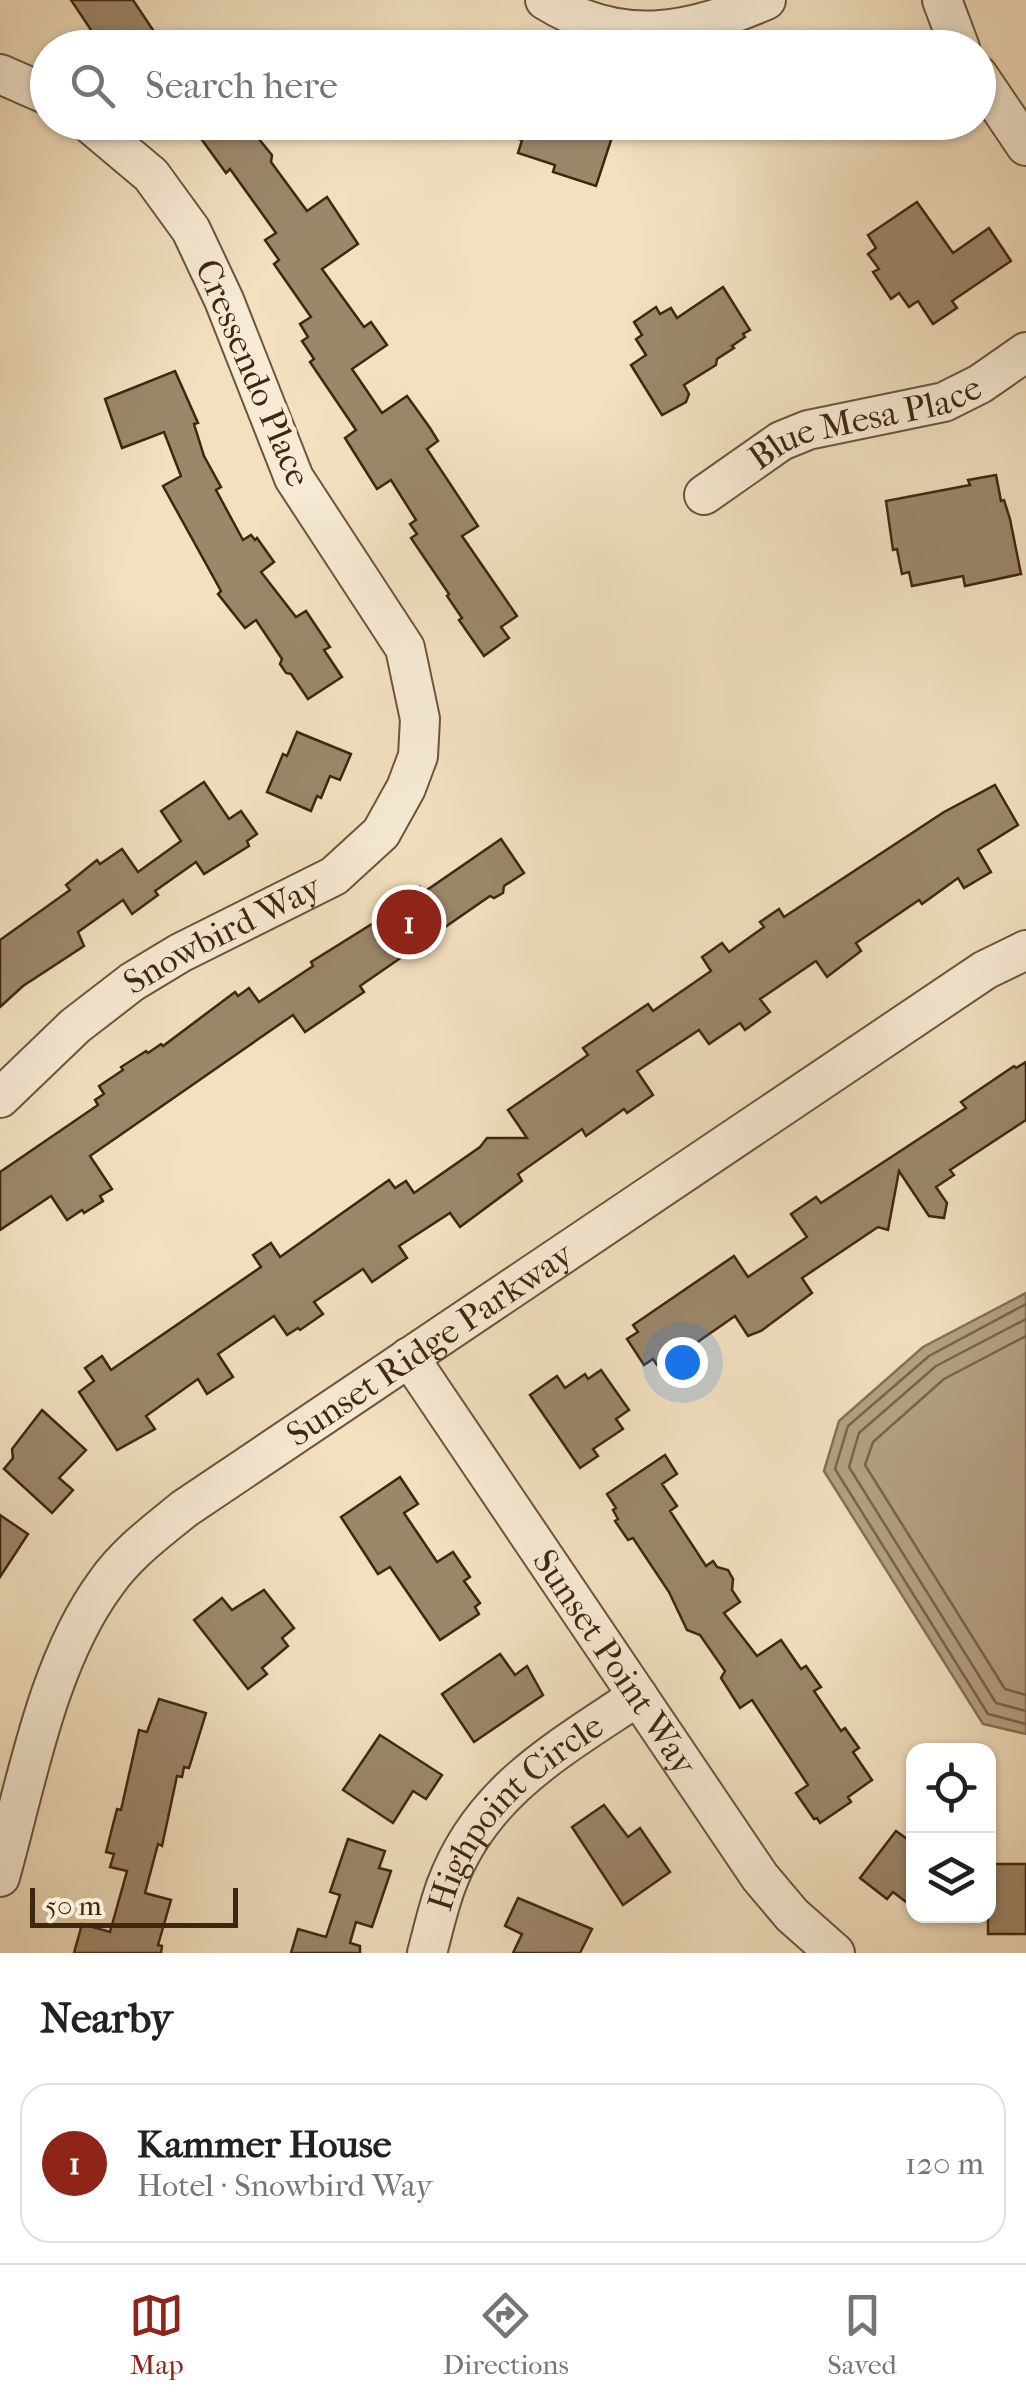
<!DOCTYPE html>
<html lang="en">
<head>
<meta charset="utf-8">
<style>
	body { margin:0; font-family:"IM FELL French Canon",serif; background:#f2f2f2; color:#202124 }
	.controls { position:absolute; right:30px; bottom:30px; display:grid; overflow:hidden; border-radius:20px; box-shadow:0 2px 8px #0004 }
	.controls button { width:90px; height:90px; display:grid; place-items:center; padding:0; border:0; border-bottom:2px solid #e0e0e0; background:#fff; color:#202124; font:50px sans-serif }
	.scale { position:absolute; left:30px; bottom:25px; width:208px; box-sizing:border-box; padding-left:10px; border:5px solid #3e2710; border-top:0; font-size:28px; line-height:35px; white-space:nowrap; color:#3e2710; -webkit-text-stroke:8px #f7ebd5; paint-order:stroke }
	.you { position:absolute; left:682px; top:1362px; width:35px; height:35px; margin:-25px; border:8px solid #fff; border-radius:50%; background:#1a73e8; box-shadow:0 0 0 15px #1a73e833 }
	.badge { display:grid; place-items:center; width:65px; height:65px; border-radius:50%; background:#8f2418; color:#fff; font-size:32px; font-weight:700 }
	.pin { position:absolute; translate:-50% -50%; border:5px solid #fff; box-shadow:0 2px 10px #0006 }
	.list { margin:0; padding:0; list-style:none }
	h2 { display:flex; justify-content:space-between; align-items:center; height:130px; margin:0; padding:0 40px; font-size:42px }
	h2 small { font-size:32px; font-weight:400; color:#757577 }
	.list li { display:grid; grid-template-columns:65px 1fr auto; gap:30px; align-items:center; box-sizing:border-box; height:160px; margin:0 20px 20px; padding:0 20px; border:2px solid #e0e0e0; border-radius:30px }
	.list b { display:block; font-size:38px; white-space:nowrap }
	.list p { margin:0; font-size:32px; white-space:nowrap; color:#757577 }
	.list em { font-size:32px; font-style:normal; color:#757577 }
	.icon { flex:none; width:55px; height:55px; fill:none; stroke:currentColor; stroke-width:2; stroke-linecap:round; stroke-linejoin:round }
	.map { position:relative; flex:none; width:1026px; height:1953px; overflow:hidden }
	.search { position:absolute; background:#fff; box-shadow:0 2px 8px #0004; left:30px; right:30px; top:30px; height:110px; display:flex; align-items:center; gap:25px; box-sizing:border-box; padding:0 35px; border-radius:55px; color:#757577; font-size:38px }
	.sheet { height:310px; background:#fff }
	nav { display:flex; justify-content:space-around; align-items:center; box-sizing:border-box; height:140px; border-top:2px solid #e0e0e0; background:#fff; font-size:28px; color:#757577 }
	nav a { display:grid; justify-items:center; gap:5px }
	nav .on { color:#8f2418 }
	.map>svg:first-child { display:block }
</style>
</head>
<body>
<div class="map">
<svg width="1026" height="1953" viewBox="0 0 1026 1953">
	<rect width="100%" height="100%" fill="#f2e0bf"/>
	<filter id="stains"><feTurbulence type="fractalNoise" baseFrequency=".002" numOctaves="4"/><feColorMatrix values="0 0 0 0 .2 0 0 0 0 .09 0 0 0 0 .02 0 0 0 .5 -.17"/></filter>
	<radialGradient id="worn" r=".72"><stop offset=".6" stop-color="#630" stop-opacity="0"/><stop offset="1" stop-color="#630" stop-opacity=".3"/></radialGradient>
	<polygon fill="#b5a184" stroke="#857056" stroke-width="2.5" points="1026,1293 1026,1734 983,1724 824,1471 839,1421 923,1347"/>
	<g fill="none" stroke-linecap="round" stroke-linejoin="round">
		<g stroke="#7a644a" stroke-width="2.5">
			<polyline points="1026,1304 929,1356 848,1426 835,1469 988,1714 1026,1724"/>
			<polyline points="1026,1319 936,1366 859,1433 849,1467 996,1703 1026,1711"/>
			<polyline points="1026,1336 944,1379 873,1442 865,1465 1005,1689 1026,1695"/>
		</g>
	</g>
	<g fill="#9c876b" stroke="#3e2710" stroke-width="2.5">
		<polygon points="71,0 133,0 165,48 103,48"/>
		<polygon points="189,122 245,122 272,155 271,162 307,211 327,197 358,244 322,269 364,327 371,322 387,345 352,369 382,413 407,396 430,428 438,441 427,449 478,526 462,536 517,616 501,627 509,638 484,656 459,620 462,618 447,596 449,594 411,538 417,534 410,524 416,520 391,480 377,489 345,438 356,430 310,362 314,359 302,341 308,337 300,324 311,317 274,264 279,260 265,240 276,233 230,169 226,173"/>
		<polygon points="484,122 617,122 596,186 553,172 555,165 518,153 522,140 483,127"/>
		<polygon points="917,202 953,253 989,228 1011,261 952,301 957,308 933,324 918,301 909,307 899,293 891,299 873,272 879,269 868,254 876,248 868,235"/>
		<polygon points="723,287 750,330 743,334 745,337 732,346 734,348 717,359 716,365 684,385 689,394 686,402 662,415 631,365 646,355 636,339 642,335 634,322 656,307 660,314 671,308 677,318"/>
		<polygon points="175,371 198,423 194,424 204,456 221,487 216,490 243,540 251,535 255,540 257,538 274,562 261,572 296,617 306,611 330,647 324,650 342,677 308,699 291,674 286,673 280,664 282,659 256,620 245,628 218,594 221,591 163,486 181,476 164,432 122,448 105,399"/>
		<polygon points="996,475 1001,501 1004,500 1010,519 1021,574 965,586 963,576 912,586 909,572 902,574 897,549 893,550 886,501 970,485 968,480"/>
		<polygon points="297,732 351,754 340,780 330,776 321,798 317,796 311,811 267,792 283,754 287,756"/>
		<polygon points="204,782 229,819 241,811 257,834 247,841 249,846 204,874 196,862 155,891 158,895 132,914 123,900 78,932 84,946 23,986 0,1007 0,940 70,890 66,885 97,860 100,864 122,849 138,872 181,841 161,811"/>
		<polygon points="995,785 1018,825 978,850 991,872 964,888 958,878 922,904 919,900 856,943 861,951 827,977 816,961 760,999 770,1012 745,1030 740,1023 709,1044 699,1030 637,1071 653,1095 627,1113 624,1109 586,1136 582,1129 518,1174 522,1181 460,1227 450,1213 399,1246 407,1258 372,1282 363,1269 314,1302 323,1314 300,1330 298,1328 287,1335 274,1316 218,1354 233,1377 207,1394 198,1379 146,1416 155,1429 117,1450 79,1392 94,1381 85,1368 102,1356 111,1370 261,1267 253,1255 271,1243 280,1257 389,1180 395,1188 406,1181 414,1193 480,1147 487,1138 527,1138 508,1110 588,1055 583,1048 648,1004 653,1011 711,971 702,957 722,943 729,952 764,927 760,922 779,909 784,917 944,812"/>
		<polygon points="501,839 524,873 504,886 503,893 494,898 490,896 360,986 364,992 305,1032 293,1015 90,1156 112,1189 100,1196 103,1201 84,1213 82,1210 67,1220 51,1196 0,1230 0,1172 98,1105 95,1100 104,1094 99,1086 123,1070 121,1067 146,1051 148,1053 161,1044 163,1046 235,992 238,996 249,988 259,1002 313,966 311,962 399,907 397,903 420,887 424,892"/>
		<polygon points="1026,1062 1026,1120 950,1170 954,1175 936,1187 947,1203 944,1218 929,1216 899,1171 888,1230 878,1227 802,1278 812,1293 761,1331 748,1336 735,1316 679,1355 677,1352 657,1365 653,1359 644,1365 627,1339 638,1332 633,1325 734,1256 748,1277 807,1237 791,1214 816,1197 821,1203 966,1108 961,1102 1014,1066 1016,1068"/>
		<polygon points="601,1370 629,1410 616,1419 623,1429 593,1449 598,1456 580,1468 530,1395 557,1376 565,1388 585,1374 588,1379"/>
		<polygon points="42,1410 86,1450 59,1478 73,1490 52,1513 4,1469 13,1458 12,1449"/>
		<polygon points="665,1455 677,1474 662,1484 677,1506 670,1511 706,1566 713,1561 717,1567 728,1570 733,1579 732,1590 740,1602 724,1613 757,1656 781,1640 801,1669 806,1666 821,1687 814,1691 841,1731 845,1728 859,1748 853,1752 872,1780 848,1797 851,1802 820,1823 817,1818 814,1819 796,1793 808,1785 752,1700 740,1708 721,1678 725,1671 700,1635 687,1630 669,1592 633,1538 628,1540 615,1521 618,1519 613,1510 616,1508 607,1494"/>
		<polygon points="400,1477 418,1504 404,1513 437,1562 453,1552 470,1577 464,1581 480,1603 475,1607 479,1614 440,1640 390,1567 378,1574 341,1517"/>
		<polygon points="0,1515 28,1534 0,1577"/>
		<polygon points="264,1590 294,1628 282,1638 288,1646 262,1668 267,1674 248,1689 194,1620 222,1598 232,1610"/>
		<polygon points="500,1654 515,1675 527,1666 543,1695 474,1742 442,1694"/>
		<polygon points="159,1699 206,1713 189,1768 184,1767 182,1777 177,1776 162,1846 158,1844 145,1893 171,1900 158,1945 162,1946 161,1953 74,1953 82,1924 110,1932 127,1871 110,1867 114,1854 106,1852 117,1809 121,1810 139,1730 147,1732"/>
		<polygon points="380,1735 442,1775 426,1799 413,1791 393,1823 343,1790"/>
		<polygon points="604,1805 628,1837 640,1828 670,1872 623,1905 572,1827"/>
		<polygon points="896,1831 914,1844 914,1908 893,1892 887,1899 860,1878"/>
		<polygon points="348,1839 385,1851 379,1868 391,1871 372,1927 356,1922 350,1943 360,1946 360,1953 291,1953 298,1929 326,1937 340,1895 330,1892"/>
		<rect x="988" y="1864" width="38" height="70"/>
		<polygon points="518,1898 592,1929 580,1953 513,1953 522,1934 505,1926"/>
	</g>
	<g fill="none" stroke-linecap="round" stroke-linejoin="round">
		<g stroke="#6b553c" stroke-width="42">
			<g id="minor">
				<path d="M545 0C621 47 688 34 766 0"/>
				<polyline points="942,0 960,48"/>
				<polyline points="0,74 48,95"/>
				<polyline points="978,75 1026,146"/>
				<path id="s1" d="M704 495 781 441 808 430 944 402 980 384 1026 352"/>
				<path id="s2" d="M0 1098 75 1026 132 982 180 953 334 876 381 833 406 788 418 756 420 719 405 648 294 478 224 300 191 230 151 175 88 122"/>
				<path id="s3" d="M409 1357 760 1877 792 1915 835 1953"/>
				<path id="s4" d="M0 1877C27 1781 47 1663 106 1583 127 1553 156 1532 184 1509L985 970 1026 950"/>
				<path id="s5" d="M427 1953C433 1931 438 1908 446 1886 481 1791 558 1750 638 1696"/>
			</g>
		</g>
		<use href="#minor" stroke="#f7ebd5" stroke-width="38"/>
	</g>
	<g text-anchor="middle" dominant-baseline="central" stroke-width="10" stroke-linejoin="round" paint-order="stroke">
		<g font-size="35" fill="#3e2710" stroke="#f7ebd5">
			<text transform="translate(253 373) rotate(67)">Cressendo Place</text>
			<text stroke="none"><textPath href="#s1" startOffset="180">Blue Mesa Place</textPath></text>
			<text stroke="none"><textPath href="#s2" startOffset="278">Snowbird Way</textPath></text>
			<text stroke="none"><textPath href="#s4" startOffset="718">Sunset Ridge Parkway</textPath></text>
			<text stroke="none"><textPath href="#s3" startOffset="368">Sunset Point Way</textPath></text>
			<text stroke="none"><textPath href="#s5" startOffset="172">Highpoint Circle</textPath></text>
		</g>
	</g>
	<rect width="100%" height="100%" filter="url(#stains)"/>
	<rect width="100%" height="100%" fill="url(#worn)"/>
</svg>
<div class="controls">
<button><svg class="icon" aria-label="locate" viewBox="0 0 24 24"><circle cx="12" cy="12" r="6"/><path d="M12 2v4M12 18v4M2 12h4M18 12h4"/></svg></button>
<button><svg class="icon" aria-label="layers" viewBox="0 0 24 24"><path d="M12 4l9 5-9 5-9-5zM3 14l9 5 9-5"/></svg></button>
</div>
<div class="scale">50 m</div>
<div class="you"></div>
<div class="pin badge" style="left:409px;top:922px">1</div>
<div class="search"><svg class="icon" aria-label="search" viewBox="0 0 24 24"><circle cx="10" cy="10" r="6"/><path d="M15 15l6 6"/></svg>Search here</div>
</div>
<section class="sheet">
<h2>Nearby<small></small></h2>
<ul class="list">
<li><span class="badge">1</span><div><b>Kammer House</b><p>Hotel · Snowbird Way</p></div><em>120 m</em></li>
</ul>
</section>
<nav>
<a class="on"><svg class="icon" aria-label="map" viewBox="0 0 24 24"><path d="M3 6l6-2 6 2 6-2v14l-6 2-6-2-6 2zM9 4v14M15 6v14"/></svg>Map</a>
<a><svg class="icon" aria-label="directions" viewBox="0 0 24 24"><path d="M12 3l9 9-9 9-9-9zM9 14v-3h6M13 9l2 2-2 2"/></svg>Directions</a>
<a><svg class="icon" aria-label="saved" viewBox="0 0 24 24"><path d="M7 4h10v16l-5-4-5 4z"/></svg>Saved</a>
</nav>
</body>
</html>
